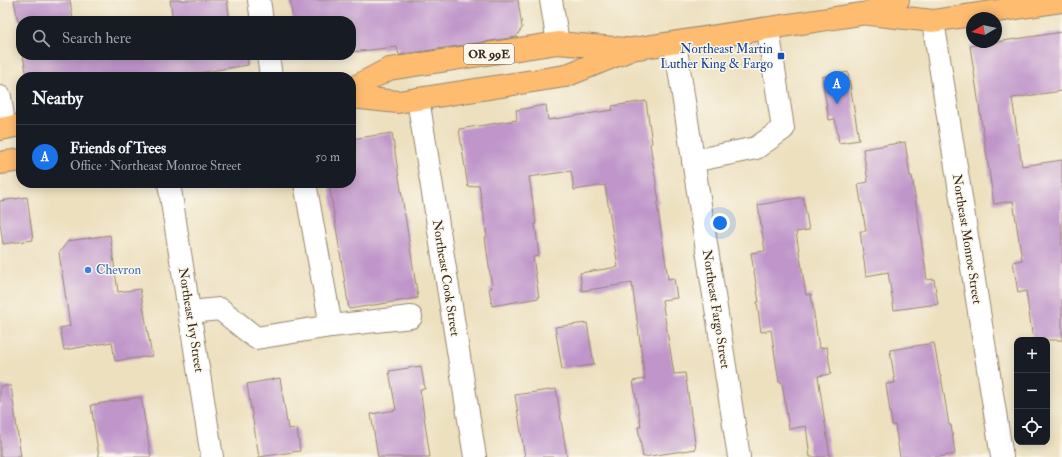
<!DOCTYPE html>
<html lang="en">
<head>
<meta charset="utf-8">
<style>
	body { margin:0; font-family:"IM FELL Double Pica",serif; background:#20242c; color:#f1f3f6 }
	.controls { position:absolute; right:12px; bottom:12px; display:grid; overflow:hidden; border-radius:8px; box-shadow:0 2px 10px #0003 }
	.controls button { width:36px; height:36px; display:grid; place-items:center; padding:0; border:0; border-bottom:1px solid #363941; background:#171b24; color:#f1f3f6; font:20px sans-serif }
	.compass { position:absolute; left:966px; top:12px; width:36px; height:36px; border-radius:50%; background:#171b24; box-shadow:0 2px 10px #0003; rotate:261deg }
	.you { position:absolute; left:720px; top:223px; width:14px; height:14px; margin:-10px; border:3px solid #fff; border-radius:50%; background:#1a73e8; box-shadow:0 0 0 6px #1a73e833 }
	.badge { display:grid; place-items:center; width:26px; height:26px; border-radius:50%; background:#1a73e8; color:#fff; font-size:13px; font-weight:700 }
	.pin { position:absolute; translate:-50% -33px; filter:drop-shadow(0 1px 2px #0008) }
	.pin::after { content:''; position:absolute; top:21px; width:14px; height:12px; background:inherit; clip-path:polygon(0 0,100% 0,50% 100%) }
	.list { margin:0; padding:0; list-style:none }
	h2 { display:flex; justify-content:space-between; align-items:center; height:52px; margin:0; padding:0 16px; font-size:17px }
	h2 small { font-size:13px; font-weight:400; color:#9ea1a6 }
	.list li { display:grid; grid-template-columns:26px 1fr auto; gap:12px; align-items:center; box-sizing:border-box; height:64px; padding:0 16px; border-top:1px solid #363941 }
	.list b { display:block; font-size:15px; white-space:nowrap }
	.list p { margin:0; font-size:13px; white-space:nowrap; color:#9ea1a6 }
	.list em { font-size:13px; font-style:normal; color:#9ea1a6 }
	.icon { flex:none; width:22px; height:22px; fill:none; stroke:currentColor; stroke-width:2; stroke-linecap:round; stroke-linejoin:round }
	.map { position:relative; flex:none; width:1062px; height:457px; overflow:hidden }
	.search { position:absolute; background:#171b24; box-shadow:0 2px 10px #0003; left:16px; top:16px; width:340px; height:44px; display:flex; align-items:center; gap:10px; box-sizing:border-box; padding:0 14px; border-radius:16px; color:#9ea1a6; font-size:15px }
	.panel { position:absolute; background:#171b24; box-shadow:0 2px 10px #0003; left:16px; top:72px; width:340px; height:116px; border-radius:16px }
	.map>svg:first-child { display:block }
</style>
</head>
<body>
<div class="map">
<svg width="1062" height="457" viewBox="0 0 1062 457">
	<rect width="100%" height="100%" fill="#fbf7ec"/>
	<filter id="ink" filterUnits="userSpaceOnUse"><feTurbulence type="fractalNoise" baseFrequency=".025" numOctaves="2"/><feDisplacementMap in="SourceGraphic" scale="8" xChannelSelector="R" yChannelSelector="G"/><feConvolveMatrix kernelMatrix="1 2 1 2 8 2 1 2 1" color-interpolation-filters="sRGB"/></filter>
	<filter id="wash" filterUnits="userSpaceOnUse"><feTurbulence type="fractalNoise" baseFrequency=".012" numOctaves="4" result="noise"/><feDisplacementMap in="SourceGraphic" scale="16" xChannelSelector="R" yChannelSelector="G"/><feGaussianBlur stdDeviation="0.9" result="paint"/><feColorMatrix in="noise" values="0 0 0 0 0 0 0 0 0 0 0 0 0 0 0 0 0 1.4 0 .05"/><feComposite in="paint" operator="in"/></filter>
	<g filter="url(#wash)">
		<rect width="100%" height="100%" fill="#ede0bf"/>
		<g id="blocks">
			<g fill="#bf95ca">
				<polygon points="14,0 70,0 73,21 18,21"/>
				<polygon points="170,0 227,0 230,21 173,21"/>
				<polygon points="290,0 518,0 522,28 516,37 399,55 397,47 351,52 351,21 293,21"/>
				<polygon points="1062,32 1062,91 1012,98 1022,166 1062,160 1062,340 1033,340 1026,291 1018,293 1013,262 1022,260 1013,201 994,204 970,46"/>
				<polygon points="23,55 247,55 248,65 173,77 27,77"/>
				<polygon points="848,72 859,140 839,143 835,119 829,120 822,77"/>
				<polygon points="646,101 652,143 650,144 659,202 657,203 668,279 674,278 677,298 662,300 674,374 685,373 696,449 643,457 638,427 641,426 633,381 645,379 632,283 582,291 580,273 618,267 605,185 574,190 571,171 529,177 536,223 535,223 539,256 533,257 539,298 492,306 489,288 492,288 485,237 487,237 479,185 468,187 459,129 517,120 516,110 546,105 548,120 613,110 612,106"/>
				<polygon points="392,133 418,298 349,309 329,183 351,183 351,139"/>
				<polygon points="905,142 910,176 912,176 927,280 934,279 938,304 894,310 888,272 866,276 860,231 866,231 858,184 868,182 863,149"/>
				<polygon points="27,197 33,240 3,244 0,223 0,201"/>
				<polygon points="803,197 809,230 796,232 806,295 811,294 819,348 827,347 831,374 818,376 830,457 810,457 806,426 789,429 782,382 779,382 771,330 761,332 757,302 759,302 751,253 765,251 758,205"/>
				<polygon points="110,235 118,292 140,289 152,356 115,361 112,342 64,350 60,328 70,326 59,253 68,241"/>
				<polygon points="587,323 594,365 562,369 555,327"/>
				<polygon points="934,343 940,376 941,376 949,425 951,425 955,454 939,457 900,457 895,425 892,425 886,384 895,383 890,350"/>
				<polygon points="421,366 425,389 420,389 430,457 378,457 371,414 396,410 389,371"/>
				<polygon points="280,378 288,429 297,428 300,451 259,457 247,384"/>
				<polygon points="0,386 11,386 21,457 0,457"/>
				<polygon points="556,389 567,457 525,457 515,395"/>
				<polygon points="141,397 151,457 99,457 91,405"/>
			</g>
		</g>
	</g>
	<g filter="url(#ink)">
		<use href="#blocks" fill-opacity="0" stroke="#94856e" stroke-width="1"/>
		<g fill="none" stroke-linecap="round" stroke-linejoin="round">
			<g stroke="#94856e" stroke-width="24">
				<g id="minor">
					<polyline points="259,0 262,21"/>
					<polyline points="551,0 558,43"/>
					<polyline points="933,21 1002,457"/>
					<polyline points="675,43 739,457"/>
					<polyline points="268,55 271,77"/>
					<polyline points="0,97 5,128"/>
					<polyline points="418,99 475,457"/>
					<polyline points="693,161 756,148 783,129 768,29"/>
					<polyline points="169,183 212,457"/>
					<polyline points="190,312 220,309 256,338 331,326 305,183"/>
					<polyline points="331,326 411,317"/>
				</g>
			</g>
			<g stroke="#94856e" stroke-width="24">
				<g id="major">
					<polyline points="869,14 933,21 1062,1"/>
					<polyline points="351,89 389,69 558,43 626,49"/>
					<polyline points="351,97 398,102 565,76 632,49 867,13 898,0"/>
					<polyline points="0,129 21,125"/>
					<polyline points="0,163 21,160"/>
				</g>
			</g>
			<use href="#minor" stroke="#fff" stroke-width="22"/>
			<use href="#major" stroke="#febc70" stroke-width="22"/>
		</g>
	</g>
	<rect fill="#1a4fb4" stroke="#fbf7ec" stroke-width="1.5" x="777" y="52" width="8" height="8" rx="2"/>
	<circle fill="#3f7fe0" stroke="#fbf7ec" stroke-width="1.5" cx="88" cy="270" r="4"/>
	<g text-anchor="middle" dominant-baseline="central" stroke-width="3" stroke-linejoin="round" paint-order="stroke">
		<rect fill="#fbf7ec" stroke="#75685c" stroke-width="1" x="464" y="44" width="50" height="20" rx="3"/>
		<g font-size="12" font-weight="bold" fill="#3b2a1e">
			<text x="489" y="54">OR 99E</text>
		</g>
		<g font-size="13" fill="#164399" stroke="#fbf7ec" text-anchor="end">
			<text x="773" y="49">Northeast Martin<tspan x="773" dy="15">Luther King &amp; Fargo</tspan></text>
		</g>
		<g font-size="13" fill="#3b2a1e" stroke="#fbf7ec">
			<text transform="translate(967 239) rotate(81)">Northeast Monroe Street</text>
			<text transform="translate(446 278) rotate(81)">Northeast Cook Street</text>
			<text transform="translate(716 309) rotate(81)">Northeast Fargo Street</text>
			<text transform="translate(191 320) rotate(81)">Northeast Ivy Street</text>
		</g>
		<g font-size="13" fill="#366cbe" stroke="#fbf7ec" text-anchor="start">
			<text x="96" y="270">Chevron</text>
		</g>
	</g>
</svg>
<div class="controls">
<button>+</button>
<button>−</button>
<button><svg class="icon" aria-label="locate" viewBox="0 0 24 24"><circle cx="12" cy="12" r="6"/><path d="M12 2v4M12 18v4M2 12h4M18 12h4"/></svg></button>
</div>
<svg class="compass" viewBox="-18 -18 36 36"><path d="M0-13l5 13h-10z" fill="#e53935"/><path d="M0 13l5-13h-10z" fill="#9ea1a6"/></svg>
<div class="you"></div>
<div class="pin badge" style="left:837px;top:104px">A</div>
<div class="search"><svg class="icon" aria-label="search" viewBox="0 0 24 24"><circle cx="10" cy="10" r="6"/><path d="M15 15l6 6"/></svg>Search here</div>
<section class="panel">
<h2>Nearby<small></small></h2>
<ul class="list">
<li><span class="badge">A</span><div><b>Friends of Trees</b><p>Office · Northeast Monroe Street</p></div><em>50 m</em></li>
</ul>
</section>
</div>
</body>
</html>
